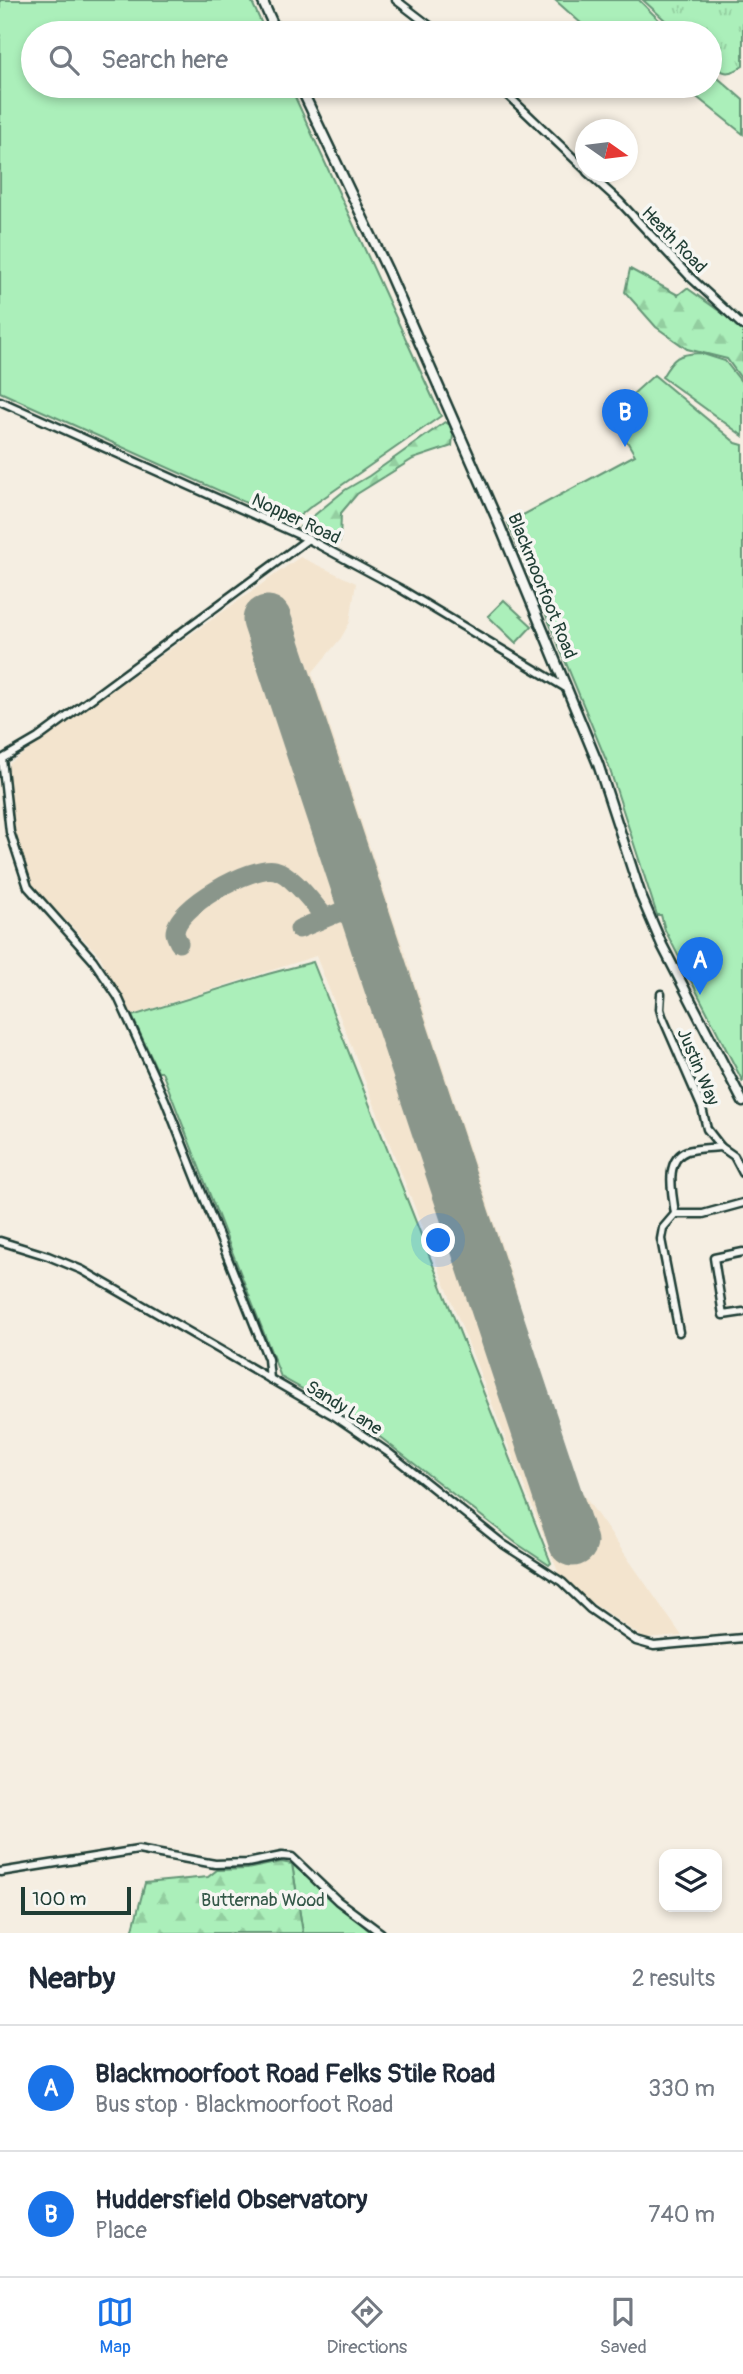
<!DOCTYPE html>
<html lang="en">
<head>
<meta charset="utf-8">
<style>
	body { margin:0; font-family:Pangolin,sans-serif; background:#f6f6f7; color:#1f2937 }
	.controls { position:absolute; right:21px; bottom:21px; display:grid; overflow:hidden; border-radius:14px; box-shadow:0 4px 10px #0003 }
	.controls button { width:63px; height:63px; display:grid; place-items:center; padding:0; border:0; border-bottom:2px solid #e0e1e3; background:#fff; color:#1f2937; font:35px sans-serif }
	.compass { position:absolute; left:575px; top:119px; width:63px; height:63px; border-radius:50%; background:#fff; box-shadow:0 4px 10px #0003; rotate:104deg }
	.scale { position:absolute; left:21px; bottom:18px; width:110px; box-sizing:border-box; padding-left:7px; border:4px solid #1f3d34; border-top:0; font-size:19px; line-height:24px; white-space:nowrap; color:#1f3d34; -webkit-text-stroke:5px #f6f6f2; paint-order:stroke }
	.you { position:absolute; left:439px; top:1241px; width:24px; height:24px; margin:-18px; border:5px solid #fff; border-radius:50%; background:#1a73e8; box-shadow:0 0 0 10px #1a73e833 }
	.badge { display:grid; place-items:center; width:46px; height:46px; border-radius:50%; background:#1a73e8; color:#fff; font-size:23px; font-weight:700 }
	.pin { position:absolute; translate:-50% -58px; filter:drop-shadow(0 2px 4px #0008) }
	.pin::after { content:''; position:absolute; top:37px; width:24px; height:21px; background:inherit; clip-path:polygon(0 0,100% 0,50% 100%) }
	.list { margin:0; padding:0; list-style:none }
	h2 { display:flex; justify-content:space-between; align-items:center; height:91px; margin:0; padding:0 28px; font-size:30px }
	h2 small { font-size:23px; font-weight:400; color:#747a83 }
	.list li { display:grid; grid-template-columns:46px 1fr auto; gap:21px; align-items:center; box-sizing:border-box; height:126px; padding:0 28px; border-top:2px solid #e0e1e3 }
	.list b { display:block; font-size:26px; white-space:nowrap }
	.list p { margin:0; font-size:23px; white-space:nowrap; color:#747a83 }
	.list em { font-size:23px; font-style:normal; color:#747a83 }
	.icon { flex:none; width:38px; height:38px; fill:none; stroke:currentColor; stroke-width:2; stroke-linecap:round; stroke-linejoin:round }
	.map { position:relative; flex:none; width:743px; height:1933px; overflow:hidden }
	.search { position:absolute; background:#fff; box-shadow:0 4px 10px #0003; left:21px; right:21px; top:21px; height:77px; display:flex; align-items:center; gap:18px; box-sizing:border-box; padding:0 24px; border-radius:38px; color:#747a83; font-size:26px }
	.sheet { height:343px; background:#fff }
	nav { display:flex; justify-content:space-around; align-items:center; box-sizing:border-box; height:98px; border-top:2px solid #e0e1e3; background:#fff; font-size:19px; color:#747a83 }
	nav a { display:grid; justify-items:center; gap:4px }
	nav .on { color:#1a73e8 }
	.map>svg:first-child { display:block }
</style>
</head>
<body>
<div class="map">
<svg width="743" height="1933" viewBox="0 0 743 1933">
	<defs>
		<pattern id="forest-firs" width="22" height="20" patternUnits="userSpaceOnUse" patternTransform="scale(1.75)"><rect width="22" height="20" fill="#abefba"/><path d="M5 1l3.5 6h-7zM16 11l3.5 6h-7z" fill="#93cea0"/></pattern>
		<pattern id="park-tufts" width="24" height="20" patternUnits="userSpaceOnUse" patternTransform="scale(1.75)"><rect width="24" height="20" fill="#abefba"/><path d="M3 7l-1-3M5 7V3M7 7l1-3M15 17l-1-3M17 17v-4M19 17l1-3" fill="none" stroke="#93cea0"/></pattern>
	</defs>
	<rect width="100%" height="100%" fill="#f5eee2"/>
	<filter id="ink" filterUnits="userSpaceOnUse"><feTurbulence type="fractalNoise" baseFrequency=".0143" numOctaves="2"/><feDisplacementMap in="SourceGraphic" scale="14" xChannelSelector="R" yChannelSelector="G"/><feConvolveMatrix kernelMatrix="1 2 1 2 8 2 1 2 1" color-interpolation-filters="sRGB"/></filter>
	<g filter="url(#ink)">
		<polygon fill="#f3e4ce" points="300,557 356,583 350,622 341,638 312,673 516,1289 515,1311 578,1487 682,1636 645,1639 562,1582 316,956 126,1017 100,956 31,884 14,831 5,772 10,763"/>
		<g fill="#abefba" stroke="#659677" stroke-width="2">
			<polygon points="0,0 251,0 266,33 33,33 33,86 290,86 441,416 309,508 291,523 0,392"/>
			<polygon points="555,0 639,0 672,33 592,33"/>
			<polygon points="710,71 743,100 743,134 683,86 710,86"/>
			<path d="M700 353 725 361 743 384V436L662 377C674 357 677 354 700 353Z"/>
			<polygon points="654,375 736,443 743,445 743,1082 665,930 661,915 657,915 609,767 508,523 635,455 611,414"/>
			<polygon points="504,600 532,626 516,643 488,616"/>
			<polygon points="313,962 551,1563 549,1565 516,1543 358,1420 281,1377 162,1072 158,1072 132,1016 268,974"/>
			<polygon points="292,1864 372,1933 303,1933"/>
		</g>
		<g fill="url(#forest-firs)" stroke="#659677" stroke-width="2">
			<polygon points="630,269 678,295 687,288 743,328 743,381 727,359 687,349 656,327 625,292"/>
			<polygon points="445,422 450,425 453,435 452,446 413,459 357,494 341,513 340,542 328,541 300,527 345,490 369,476"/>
			<polygon points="281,1862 292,1864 303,1933 132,1933 145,1883 208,1877 217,1870 247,1869"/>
		</g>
		<path fill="url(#park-tufts)" stroke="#659677" stroke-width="2" d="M643 0H743V66C728 76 722 74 710 62V33H679Z"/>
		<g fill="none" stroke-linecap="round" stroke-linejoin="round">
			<g stroke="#8a968b" stroke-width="19">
				<polyline points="299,929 340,912 350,916 372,939"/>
				<path d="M179 943C178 941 175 935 175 933 175 907 252 865 275 870 292 874 313 904 325 917"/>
			</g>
			<polyline stroke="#8a968b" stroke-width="49" points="267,620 573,1542"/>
			<g stroke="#1f3d34" stroke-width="11">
				<g id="minor">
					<polyline points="396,0 439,33"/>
					<polyline points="498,86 586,170"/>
					<polyline points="587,172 619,201 690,277 743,326"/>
					<polyline points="0,401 308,539 399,588 566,688"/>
					<polyline points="2,759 10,832 28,887 93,960 118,997 165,1100 268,1359 270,1379"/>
					<polyline points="2,759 38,738 308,539"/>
					<polyline points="661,994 660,1009 662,1016 702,1108 707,1129 721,1147 734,1156 743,1173"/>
					<polyline points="675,1214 663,1228 661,1239 679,1332"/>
					<path d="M675 1214C673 1195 663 1160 687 1151 697 1148 710 1148 721 1147"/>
					<polyline points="675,1214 703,1214 743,1203"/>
					<polyline points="0,1241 48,1256 82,1270 336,1417 389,1453 503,1544 562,1582 590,1609 636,1641 654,1646 743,1638"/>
					<polyline points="743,1252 714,1258 723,1315 743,1312"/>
					<polyline points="0,1872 138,1850 215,1864 247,1863 282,1856 292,1857 338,1901 381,1933"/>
				</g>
			</g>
			<g stroke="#1f3d34" stroke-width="13">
				<g id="tertiary">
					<polyline points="262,0 277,33"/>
					<polyline points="300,86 388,271 499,524 598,764 641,896 662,945 743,1102"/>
				</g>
			</g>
			<use href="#minor" stroke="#f6f6f2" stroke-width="6"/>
			<use href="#tertiary" stroke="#f6f6f2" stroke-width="8"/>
		</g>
	</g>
	<g text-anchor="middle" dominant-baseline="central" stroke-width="7" stroke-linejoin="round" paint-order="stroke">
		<g font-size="18" fill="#1f3d34" stroke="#f6f6f2">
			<text transform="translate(674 240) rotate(46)">Heath Road</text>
			<text transform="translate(296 519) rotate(25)">Nopper Road</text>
			<text transform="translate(542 586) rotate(68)">Blackmoorfoot Road</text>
			<text transform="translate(698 1067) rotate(67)">Justin Way</text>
			<text transform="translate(344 1408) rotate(32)">Sandy Lane</text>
		</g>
		<g font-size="18" fill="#345848" stroke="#f6f6f2">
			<text x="263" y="1900">Butternab Wood</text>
		</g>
	</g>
</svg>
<div class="controls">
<button><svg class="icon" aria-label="layers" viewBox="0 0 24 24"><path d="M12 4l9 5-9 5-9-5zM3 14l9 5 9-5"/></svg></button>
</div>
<svg class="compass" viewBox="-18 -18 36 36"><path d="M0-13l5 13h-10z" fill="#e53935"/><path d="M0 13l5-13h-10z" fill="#747a83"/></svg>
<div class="scale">100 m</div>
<div class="you"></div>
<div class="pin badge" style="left:700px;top:995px">A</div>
<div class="pin badge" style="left:625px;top:447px">B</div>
<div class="search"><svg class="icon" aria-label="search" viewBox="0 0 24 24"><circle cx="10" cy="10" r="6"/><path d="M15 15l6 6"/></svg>Search here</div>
</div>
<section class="sheet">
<h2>Nearby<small>2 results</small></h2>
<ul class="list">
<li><span class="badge">A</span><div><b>Blackmoorfoot Road Felks Stile Road</b><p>Bus stop · Blackmoorfoot Road</p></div><em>330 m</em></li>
<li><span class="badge">B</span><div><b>Huddersfield Observatory</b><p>Place</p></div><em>740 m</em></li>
</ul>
</section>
<nav>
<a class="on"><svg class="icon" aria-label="map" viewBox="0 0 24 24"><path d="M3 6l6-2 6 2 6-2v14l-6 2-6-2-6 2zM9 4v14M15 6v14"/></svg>Map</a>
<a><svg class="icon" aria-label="directions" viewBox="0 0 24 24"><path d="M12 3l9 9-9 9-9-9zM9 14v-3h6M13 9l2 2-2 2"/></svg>Directions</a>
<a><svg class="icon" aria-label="saved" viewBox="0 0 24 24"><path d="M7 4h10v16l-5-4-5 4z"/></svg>Saved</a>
</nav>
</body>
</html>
